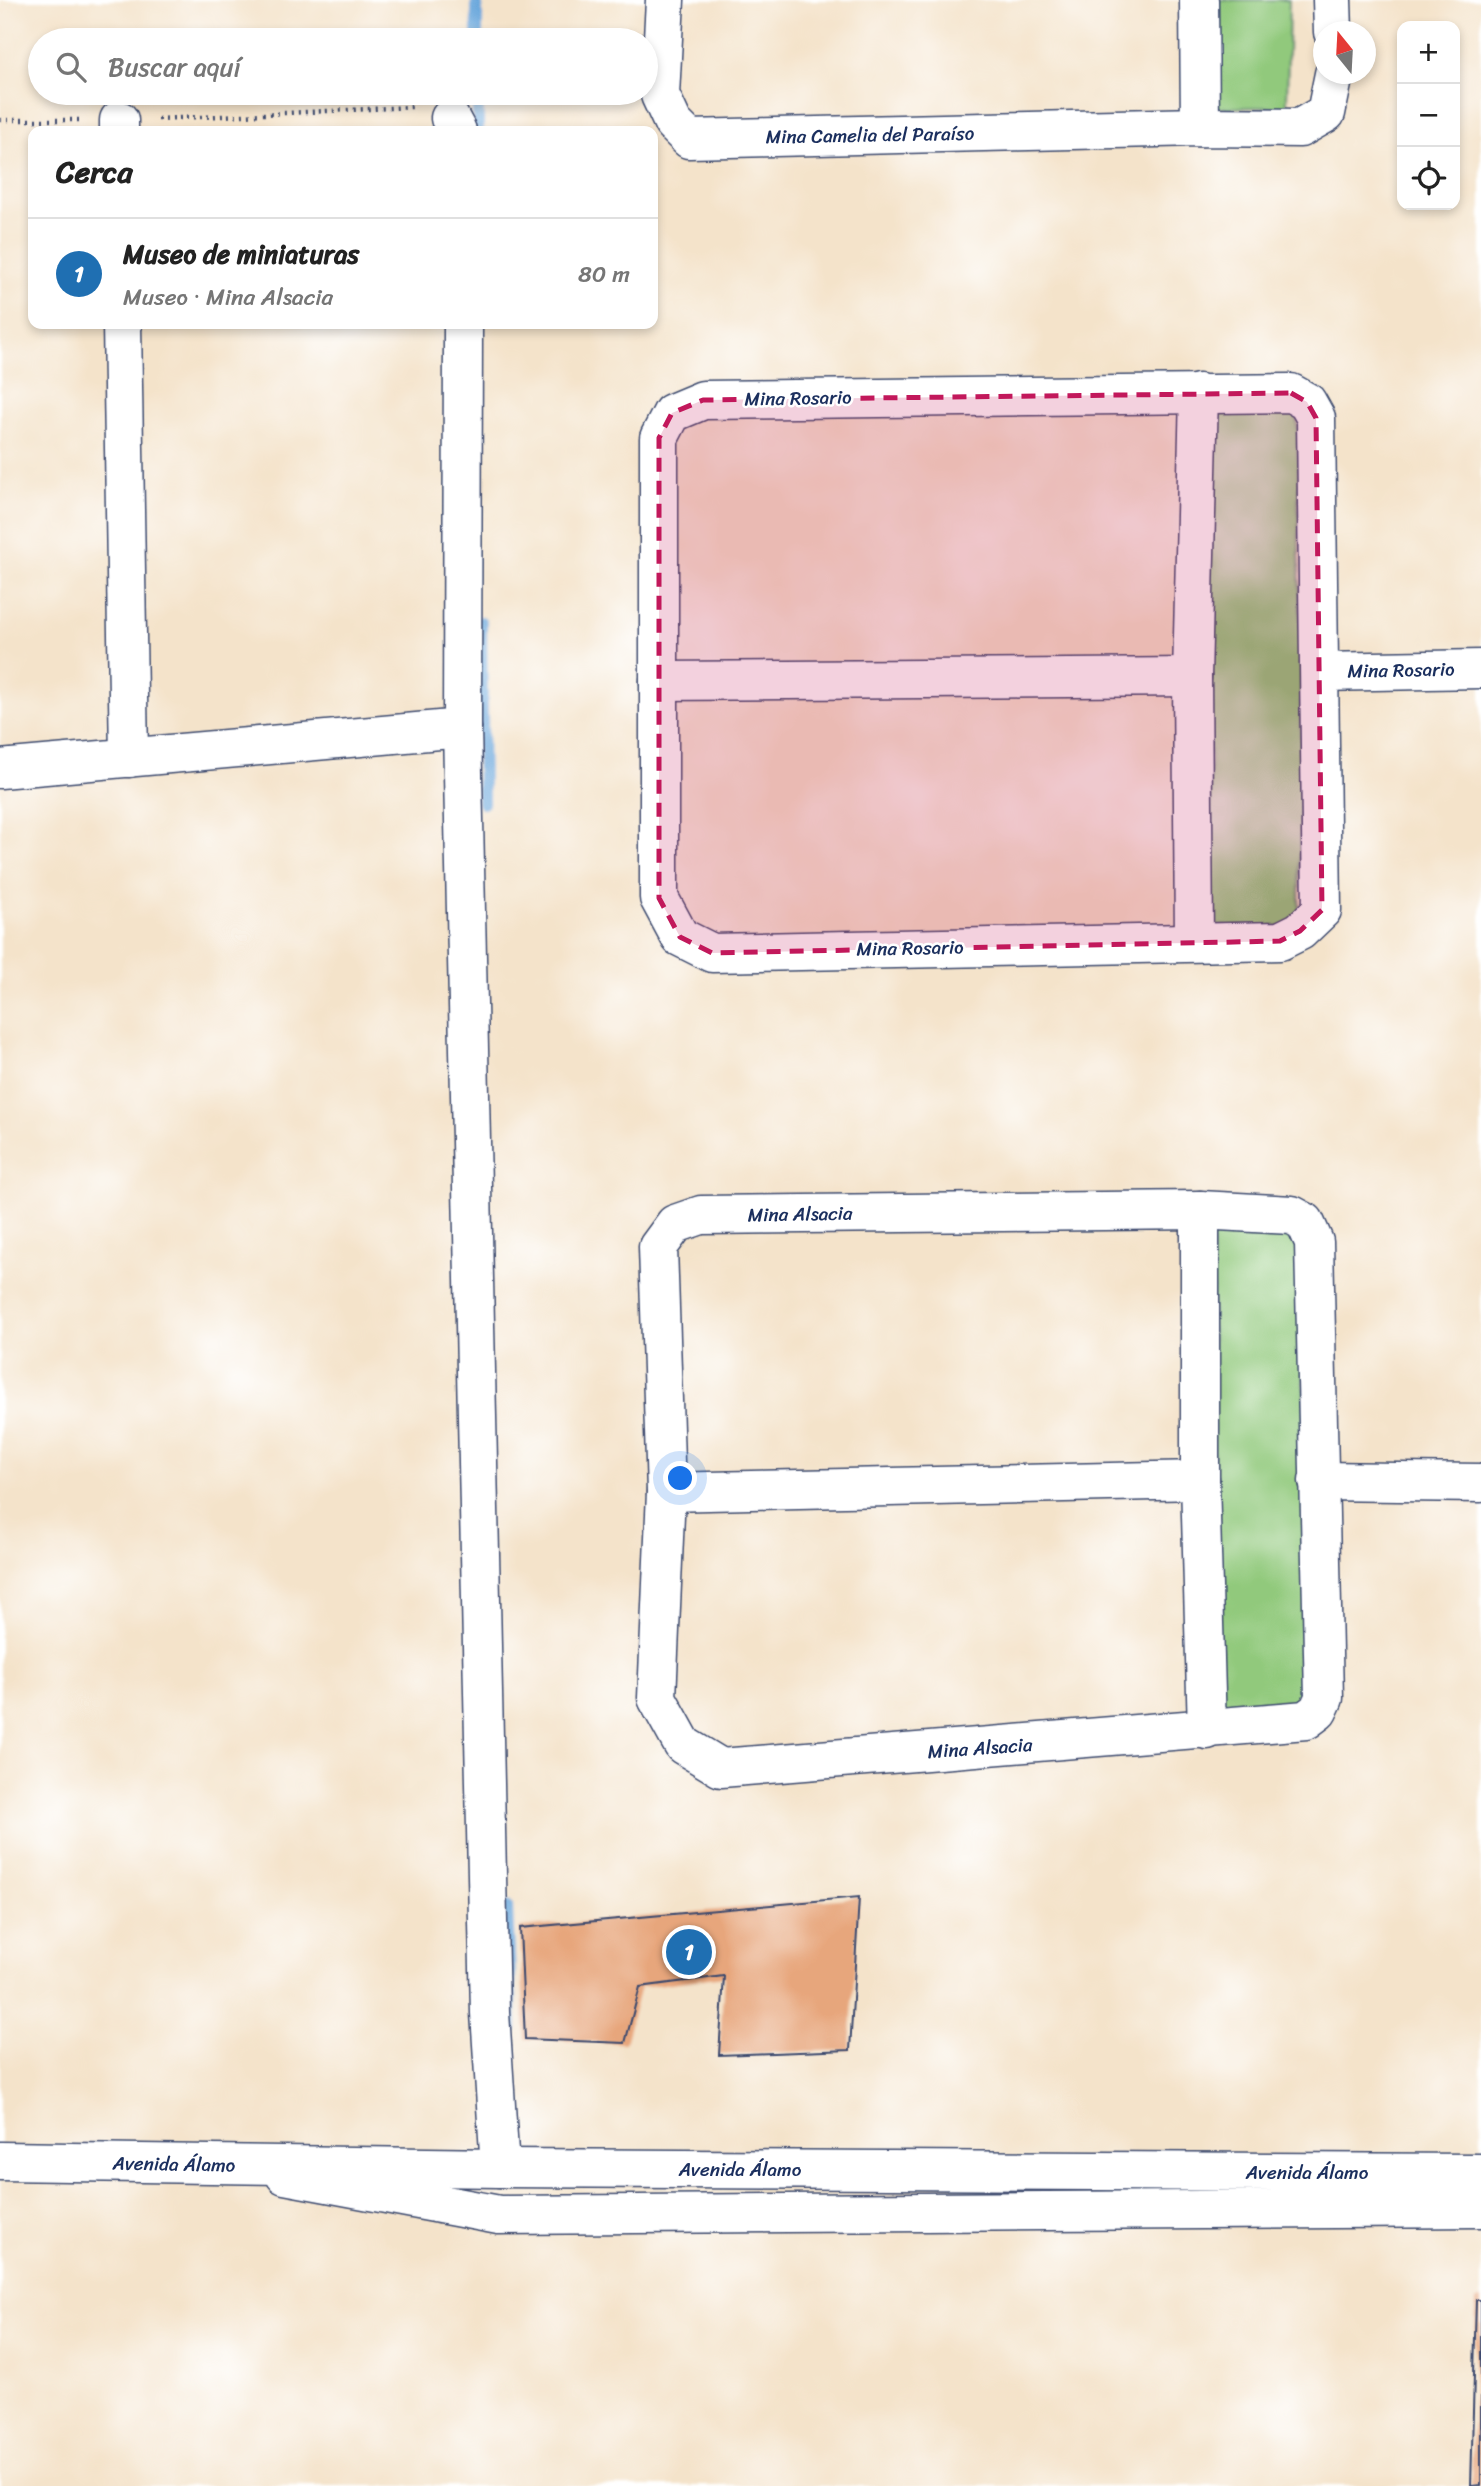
<!DOCTYPE html>
<html lang="es">
<head>
<meta charset="utf-8">
<style>
	body { margin:0; font-family:Sriracha,sans-serif; background:#f6f6f6; color:#222 }
	.controls { position:absolute; right:21px; top:21px; display:grid; overflow:hidden; border-radius:14px; box-shadow:0 4px 10px #0003 }
	.controls button { width:63px; height:63px; display:grid; place-items:center; padding:0; border:0; border-bottom:2px solid #e0e0e0; background:#fff; color:#222; font:35px sans-serif }
	.compass { position:absolute; left:1313px; top:21px; width:63px; height:63px; border-radius:50%; background:#fff; box-shadow:0 4px 10px #0003; rotate:342deg }
	.you { position:absolute; left:681px; top:1479px; width:24px; height:24px; margin:-18px; border:5px solid #fff; border-radius:50%; background:#1a73e8; box-shadow:0 0 0 10px #1a73e833 }
	.badge { display:grid; place-items:center; width:46px; height:46px; border-radius:50%; background:#1f6fb2; color:#fff; font-size:23px; font-weight:700 }
	.pin { position:absolute; translate:-50% -50%; border:4px solid #fff; box-shadow:0 2px 7px #0006 }
	.list { margin:0; padding:0; list-style:none }
	h2 { display:flex; justify-content:space-between; align-items:center; height:91px; margin:0; padding:0 28px; font-size:30px }
	h2 small { font-size:23px; font-weight:400; color:#767676 }
	.list li { display:grid; grid-template-columns:46px 1fr auto; gap:21px; align-items:center; box-sizing:border-box; height:112px; padding:0 28px; border-top:2px solid #e0e0e0 }
	.list b { display:block; font-size:26px; white-space:nowrap }
	.list p { margin:0; font-size:23px; white-space:nowrap; color:#767676 }
	.list em { font-size:23px; font-style:normal; color:#767676 }
	.icon { flex:none; width:38px; height:38px; fill:none; stroke:currentColor; stroke-width:2; stroke-linecap:round; stroke-linejoin:round }
	.map { position:relative; flex:none; width:1481px; height:2486px; overflow:hidden }
	.search { position:absolute; background:#fff; box-shadow:0 4px 10px #0003; left:28px; top:28px; width:630px; height:77px; display:flex; align-items:center; gap:18px; box-sizing:border-box; padding:0 24px; border-radius:38px; color:#767676; font-size:26px }
	.panel { position:absolute; background:#fff; box-shadow:0 4px 10px #0003; left:28px; top:126px; width:630px; height:203px; border-radius:14px }
	.map>svg:first-child { display:block }
</style>
</head>
<body>
<div class="map">
<svg width="1481" height="2486" viewBox="0 0 1481 2486">
	<rect width="100%" height="100%" fill="#fff"/>
	<filter id="ink" filterUnits="userSpaceOnUse"><feTurbulence type="fractalNoise" baseFrequency=".0143" numOctaves="2"/><feDisplacementMap in="SourceGraphic" scale="14" xChannelSelector="R" yChannelSelector="G"/><feConvolveMatrix kernelMatrix="1 2 1 2 8 2 1 2 1" color-interpolation-filters="sRGB"/></filter>
	<filter id="wash" filterUnits="userSpaceOnUse"><feTurbulence type="fractalNoise" baseFrequency=".00686" numOctaves="4" result="noise"/><feDisplacementMap in="SourceGraphic" scale="28" xChannelSelector="R" yChannelSelector="G"/><feGaussianBlur stdDeviation="1.57" result="paint"/><feColorMatrix in="noise" values="0 0 0 0 0 0 0 0 0 0 0 0 0 0 0 0 0 1.4 0 .05"/><feComposite in="paint" operator="in"/></filter>
	<g filter="url(#wash)">
		<rect width="100%" height="100%" fill="#f4e3ca"/>
		<g fill="#91c97c" stroke="#567c6d" stroke-width="2">
			<polygon points="1212,0 1289,0 1287,107 1212,108"/>
			<polygon points="1210,413 1297,413 1301,670 1299,927 1210,926"/>
			<polygon points="1212,1225 1301,1233 1310,1702 1215,1712"/>
		</g>
		<g fill="none" stroke-linecap="round" stroke-linejoin="round">
			<g stroke="#6ba7dc" stroke-width="12">
				<polyline points="477,0 477,40"/>
				<polyline points="478,93 478,131"/>
				<polyline points="481,622 483,803"/>
				<polyline points="507,1906 512,2029"/>
			</g>
		</g>
		<g id="blocks">
			<g fill="#e7a67b">
				<polygon points="859,1897 850,2050 719,2055 724,1976 640,1987 625,2043 525,2039 520,1928"/>
				<polygon points="1476,2300 1481,2300 1481,2485 1471,2486"/>
			</g>
		</g>
	</g>
	<g filter="url(#ink)">
		<use href="#blocks" fill-opacity="0" stroke="#3c4a6e" stroke-width="2"/>
		<g fill="none" stroke-linecap="round" stroke-linejoin="round">
			<g stroke="#3c4a6e" stroke-width="41">
				<g id="minor">
					<polyline points="665,0 660,95 673,123 689,139 1200,127 1300,128 1326,113 1334,74"/>
					<polyline points="1199,0 1200,127"/>
					<polyline points="1332,0 1333,32"/>
					<polyline points="450,118 457,131"/>
					<polyline points="119,120 119,131"/>
					<polyline points="122,324 129,758"/>
					<polyline points="463,324 462,728 490,2013 500,2168"/>
					<polygon points="1291,393 1307,402 1316,418 1322,910 1300,931 1280,941 712,953 680,937 659,898 659,438 672,413 703,400"/>
					<polyline points="1320,672 1481,669"/>
					<polyline points="659,681 1192,677"/>
					<polyline points="0,769 462,728"/>
					<polyline points="1194,942 1192,677 1199,393"/>
					<polygon points="1200,1210 1292,1215 1305,1222 1314,1242 1324,1698 1318,1711 1306,1720 721,1768 683,1745 657,1698 666,1492 658,1247 675,1224 701,1215"/>
					<polyline points="1200,1210 1200,1480 1207,1730"/>
					<polyline points="1318,1481 1481,1483"/>
					<polyline points="666,1492 1200,1480"/>
					<polyline points="285,2175 499,2215 1481,2208"/>
				</g>
			</g>
			<g stroke="#3c4a6e" stroke-width="41">
				<polyline id="tertiary" points="0,2161 500,2168 1481,2173"/>
			</g>
			<g stroke="#3c4a6e" stroke-width="4.5" stroke-dasharray="2 5" stroke-linecap="butt">
				<polyline points="158,119 412,107"/>
				<polyline points="0,120 80,120"/>
			</g>
			<use href="#minor" stroke="#fff" stroke-width="38"/>
			<use href="#tertiary" stroke="#fff" stroke-width="38"/>
		</g>
	</g>
	<path fill="#c2185b" fill-opacity="0.2" stroke="#c2185b" stroke-width="5" stroke-dasharray="14 9" stroke-linejoin="round" d="M1291 393 1307 402 1316 418 1322 910 1300 931 1280 941 712 953 680 937 659 898V438L672 413 703 400Z"/>
	<g text-anchor="middle" dominant-baseline="central" stroke-width="5" stroke-linejoin="round" paint-order="stroke">
		<g font-size="19" fill="#1b2f5e" stroke="#fff">
			<text transform="translate(870 135) rotate(-1)">Mina Camelia del Paraíso</text>
			<text transform="translate(798 398) rotate(-1)">Mina Rosario</text>
			<text transform="translate(1401 670) rotate(-1)">Mina Rosario</text>
			<text transform="translate(910 948) rotate(-1)">Mina Rosario</text>
			<text transform="translate(800 1214) rotate(-1)">Mina Alsacia</text>
			<text transform="translate(980 1748) rotate(-4)">Mina Alsacia</text>
			<text transform="translate(174 2164) rotate(1)">Avenida Álamo</text>
			<text x="740" y="2169">Avenida Álamo</text>
			<text x="1307" y="2172">Avenida Álamo</text>
		</g>
	</g>
</svg>
<div class="controls">
<button>+</button>
<button>−</button>
<button><svg class="icon" aria-label="locate" viewBox="0 0 24 24"><circle cx="12" cy="12" r="6"/><path d="M12 2v4M12 18v4M2 12h4M18 12h4"/></svg></button>
</div>
<svg class="compass" viewBox="-18 -18 36 36"><path d="M0-13l5 13h-10z" fill="#e53935"/><path d="M0 13l5-13h-10z" fill="#767676"/></svg>
<div class="you"></div>
<div class="pin badge" style="left:689px;top:1952px">1</div>
<div class="search"><svg class="icon" aria-label="search" viewBox="0 0 24 24"><circle cx="10" cy="10" r="6"/><path d="M15 15l6 6"/></svg>Buscar aquí</div>
<section class="panel">
<h2>Cerca<small></small></h2>
<ul class="list">
<li><span class="badge">1</span><div><b>Museo de miniaturas</b><p>Museo · Mina Alsacia</p></div><em>80 m</em></li>
</ul>
</section>
</div>
</body>
</html>
